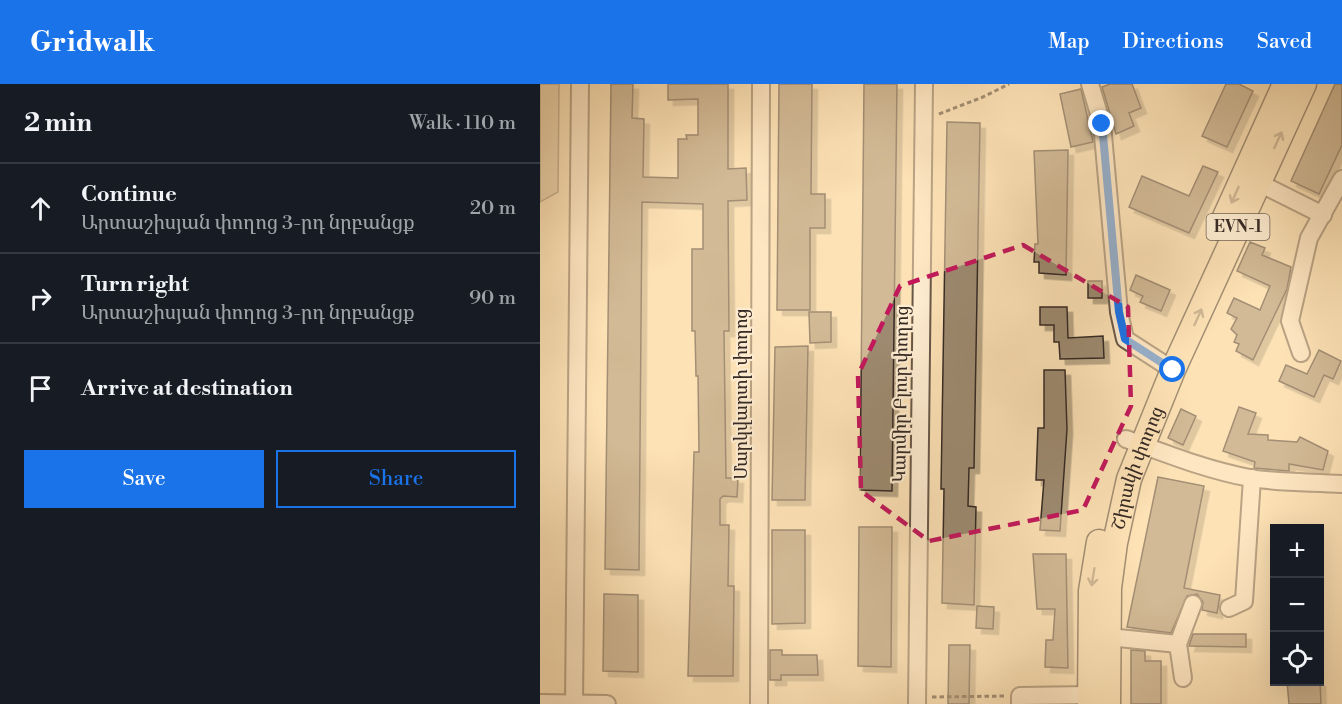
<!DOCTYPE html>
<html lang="en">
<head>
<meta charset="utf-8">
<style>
	body { margin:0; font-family:"Libre Bodoni","Noto Serif Armenian",serif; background:#242831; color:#f1f3f6 }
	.controls { position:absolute; right:18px; bottom:18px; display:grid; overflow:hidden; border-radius:0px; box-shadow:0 6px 24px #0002 }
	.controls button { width:54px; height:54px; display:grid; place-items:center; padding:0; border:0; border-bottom:2px solid #363941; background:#171b24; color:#f1f3f6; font:30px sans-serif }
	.stop { position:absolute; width:18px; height:18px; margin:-14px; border:4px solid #1a73e8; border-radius:50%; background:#fff }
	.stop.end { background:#1a73e8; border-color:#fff; box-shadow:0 2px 6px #0008 }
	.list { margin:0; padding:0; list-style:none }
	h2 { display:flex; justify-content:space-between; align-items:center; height:78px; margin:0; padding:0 24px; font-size:26px }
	h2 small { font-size:20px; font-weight:400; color:#9ea1a6 }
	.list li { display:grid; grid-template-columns:39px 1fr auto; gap:18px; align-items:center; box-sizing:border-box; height:90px; padding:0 24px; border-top:2px solid #363941 }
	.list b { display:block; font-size:22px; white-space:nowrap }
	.list p { margin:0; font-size:20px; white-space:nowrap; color:#9ea1a6 }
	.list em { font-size:20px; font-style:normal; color:#9ea1a6 }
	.actions { display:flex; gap:12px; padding:18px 24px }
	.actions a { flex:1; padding:14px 0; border:2px solid #1a73e8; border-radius:0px; text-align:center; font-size:21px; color:#1a73e8 }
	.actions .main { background:#1a73e8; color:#fff }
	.icon { flex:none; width:33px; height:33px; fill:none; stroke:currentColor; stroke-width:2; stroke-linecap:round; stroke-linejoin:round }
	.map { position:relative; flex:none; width:802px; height:620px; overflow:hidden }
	header { display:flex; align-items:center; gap:36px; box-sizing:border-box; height:84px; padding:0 30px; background:#1a73e8; color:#fff }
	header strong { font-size:28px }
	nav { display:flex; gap:33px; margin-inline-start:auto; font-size:21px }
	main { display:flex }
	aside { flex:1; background:#171b24 }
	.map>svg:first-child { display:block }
</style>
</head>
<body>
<header>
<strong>Gridwalk</strong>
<nav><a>Map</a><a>Directions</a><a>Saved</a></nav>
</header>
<main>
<aside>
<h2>2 min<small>Walk · 110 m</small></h2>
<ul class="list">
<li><svg class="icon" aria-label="ahead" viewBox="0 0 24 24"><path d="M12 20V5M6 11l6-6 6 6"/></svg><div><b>Continue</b><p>Արտաշիսյան փողոց 3-րդ նրբանցք</p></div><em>20 m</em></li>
<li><svg class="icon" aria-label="right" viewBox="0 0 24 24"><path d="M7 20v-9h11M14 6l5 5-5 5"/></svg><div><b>Turn right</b><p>Արտաշիսյան փողոց 3-րդ նրբանցք</p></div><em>90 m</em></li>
<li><svg class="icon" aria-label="arrive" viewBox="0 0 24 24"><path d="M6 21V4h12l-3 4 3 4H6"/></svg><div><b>Arrive at destination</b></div></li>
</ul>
<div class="actions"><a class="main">Save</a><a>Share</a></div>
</aside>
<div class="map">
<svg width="802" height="620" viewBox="0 0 802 620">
	<defs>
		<filter id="shadow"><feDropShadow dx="5.5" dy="5.5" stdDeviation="0" flood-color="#0004"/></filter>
	</defs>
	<rect width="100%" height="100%" fill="#fde2b6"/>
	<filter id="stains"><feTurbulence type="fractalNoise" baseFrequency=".00333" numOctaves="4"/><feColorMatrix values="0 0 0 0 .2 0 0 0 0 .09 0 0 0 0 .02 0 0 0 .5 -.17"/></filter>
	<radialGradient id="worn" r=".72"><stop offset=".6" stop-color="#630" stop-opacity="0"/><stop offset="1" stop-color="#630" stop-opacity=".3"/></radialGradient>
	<polygon fill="#dbc39d" stroke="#887661" stroke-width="1.5" points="0,0 19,0 18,108 0,118"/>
	<g fill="#9d8a70" stroke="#362a25" stroke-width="1.5" filter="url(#shadow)">
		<polygon points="71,0 93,0 92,34 104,35 103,93 138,94 138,55 147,55 146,51 158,51 158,15 128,16 128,0 188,0 188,85 206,84 207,116 188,117 189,247 184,247 186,394 198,394 197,413 183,412 180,415 180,441 189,441 188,502 194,502 193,592 148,592 154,368 159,368 158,292 156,292 155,247 152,247 152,165 163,165 163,120 102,118 99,486 65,485"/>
		<polygon points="239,0 272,0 271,110 285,110 285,144 270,144 270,226 237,226"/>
		<polygon points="324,0 357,0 352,407 320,406"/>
		<polygon points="570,0 592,0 601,24 589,29 594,42 576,50 562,3"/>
		<polygon points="686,0 699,0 713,7 687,63 662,52"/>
		<polygon points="795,0 802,0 802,61 779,110 751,97"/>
		<polygon points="541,5 553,58 531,63 520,10"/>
		<polygon points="407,38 440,39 434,384 429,384 428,422 436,423 434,521 402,519 404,405 401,405"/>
		<polygon points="528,66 526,191 499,189 499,178 494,178 495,160 498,160 494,67"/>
		<polygon points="663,82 678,88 649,149 589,123 602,92 649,112"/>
		<polygon points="710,158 725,164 722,171 751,183 747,205 713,276 696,267 699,260 694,258 697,251 691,245 697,234 687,229 694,214 720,226 730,202 697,187"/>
		<polygon points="596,191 630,206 621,227 600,218 603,212 590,206"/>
		<rect x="548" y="197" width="14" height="17"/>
		<polygon points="500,223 527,223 528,254 563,252 564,274 520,275 519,258 514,258 514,241 500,241"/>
		<polygon points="269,228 291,228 291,258 270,259"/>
		<polygon points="268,262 265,416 232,416 235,263"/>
		<polygon points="779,266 801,277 793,295 784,291 774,313 739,297 746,281 767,290"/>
		<polygon points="504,286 525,286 527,345 520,447 500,446 504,396 496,396 498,344 504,344"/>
		<polygon points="699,323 716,329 708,350 728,351 728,356 757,358 760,353 788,367 783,386 749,380 749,387 714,384 715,378 683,367"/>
		<polygon points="641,325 656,332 643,361 628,354"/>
		<polygon points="618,393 664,402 644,504 680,511 677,529 662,526 663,518 657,510 647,512 631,549 587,543"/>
		<polygon points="319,443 352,443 351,583 318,582"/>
		<polygon points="232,446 265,446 265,539 232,540"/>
		<polygon points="493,470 526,470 528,584 505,583 506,556 513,556 515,525 497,525"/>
		<polygon points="64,510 98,511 98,588 63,587"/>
		<polygon points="437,522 454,523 453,545 436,544"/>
		<polygon points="653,550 706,550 706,563 649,562"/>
		<polygon points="409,561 430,561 429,620 408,620"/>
		<polygon points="230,566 242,566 242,571 277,571 278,591 241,591 241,596 230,596"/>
		<polygon points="591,566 605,567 605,577 621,577 621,620 591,620"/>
		<polygon points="747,597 780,597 781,620 749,620"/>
	</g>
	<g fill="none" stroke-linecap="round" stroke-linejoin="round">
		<g stroke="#685849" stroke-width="20">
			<g id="minor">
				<polyline points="550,0 562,40 579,228 585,255 633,286"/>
				<polyline points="719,99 783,131"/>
				<polyline points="761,269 750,237 769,154 802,95"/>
				<path d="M586 355C627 370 667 386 710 394 740 399 772 398 802 400"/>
				<polyline points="689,524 704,517 712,394"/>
				<polyline points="568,553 638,560"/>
				<polyline points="643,594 638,560 653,520"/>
				<polyline points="0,619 67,620"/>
				<polyline points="34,620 40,0"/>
				<polyline points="219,620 221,0"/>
				<polyline points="377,620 384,0"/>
				<polyline points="480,620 480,612 550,611"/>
			</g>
		</g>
		<g stroke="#362a25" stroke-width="27">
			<g id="highway">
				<polyline points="680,144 745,0"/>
				<polyline points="550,620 551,507 559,458"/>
				<path id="s1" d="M568 620 569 504 575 459 589 395 633 286 764 0"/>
			</g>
		</g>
		<g stroke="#362a25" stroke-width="3" stroke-dasharray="4.5 3" stroke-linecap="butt">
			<polyline points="399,30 443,13 469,0"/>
			<polyline points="392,613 466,612"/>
		</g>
		<use href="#minor" stroke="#feecd0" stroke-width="16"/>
		<use href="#highway" stroke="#fde2b6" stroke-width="24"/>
	</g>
	<defs><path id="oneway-shaft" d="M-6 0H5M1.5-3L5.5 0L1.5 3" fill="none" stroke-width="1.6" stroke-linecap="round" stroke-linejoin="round" transform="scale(1.5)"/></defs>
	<g stroke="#9a866e">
		<use href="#oneway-shaft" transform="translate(738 56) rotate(-65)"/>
		<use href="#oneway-shaft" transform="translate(695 111) rotate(114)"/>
		<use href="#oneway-shaft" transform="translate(658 233) rotate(-66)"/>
		<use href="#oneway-shaft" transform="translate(553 493) rotate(99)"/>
	</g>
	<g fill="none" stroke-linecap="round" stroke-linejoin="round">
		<polyline stroke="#1a73e8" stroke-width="8" points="562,40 579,228 585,255 633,286"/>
	</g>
	<path d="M0 0H802V620H0ZM483 161 588 223 591 322 543 426 389 457 321 407 318 291 360 202Z" fill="#fde2b6" fill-opacity=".55" fill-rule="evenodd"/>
	<path fill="none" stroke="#c2185b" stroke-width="4.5" stroke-dasharray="12 8" stroke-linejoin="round" d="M483 161 588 223 591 322 543 426 389 457 321 407 318 291 360 202Z"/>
	<g text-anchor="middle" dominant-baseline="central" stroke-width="4.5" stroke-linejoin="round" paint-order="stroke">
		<rect fill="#feecd0" stroke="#726458" stroke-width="1.5" x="666.5" y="130" width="63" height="26" rx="4.5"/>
		<g font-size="16" font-weight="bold" fill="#362a25">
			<text x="698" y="143">EVN-1</text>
		</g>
		<g font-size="18" fill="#362a25" stroke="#feecd0">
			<text transform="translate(201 310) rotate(-90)">Մարկվարտի փողոց</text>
			<text transform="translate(361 310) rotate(-89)">Կարմիր Բլուր փողոց</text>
			<text stroke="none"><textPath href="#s1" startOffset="240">Շիրակի փողոց</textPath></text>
		</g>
	</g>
	<rect width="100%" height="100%" filter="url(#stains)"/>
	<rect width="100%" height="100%" fill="url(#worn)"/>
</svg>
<div class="controls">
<button>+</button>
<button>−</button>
<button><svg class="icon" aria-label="locate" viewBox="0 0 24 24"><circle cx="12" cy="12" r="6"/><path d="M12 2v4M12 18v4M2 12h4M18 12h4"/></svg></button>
</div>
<div class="stop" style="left:633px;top:286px"></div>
<div class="stop end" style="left:562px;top:40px"></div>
</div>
</main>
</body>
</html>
